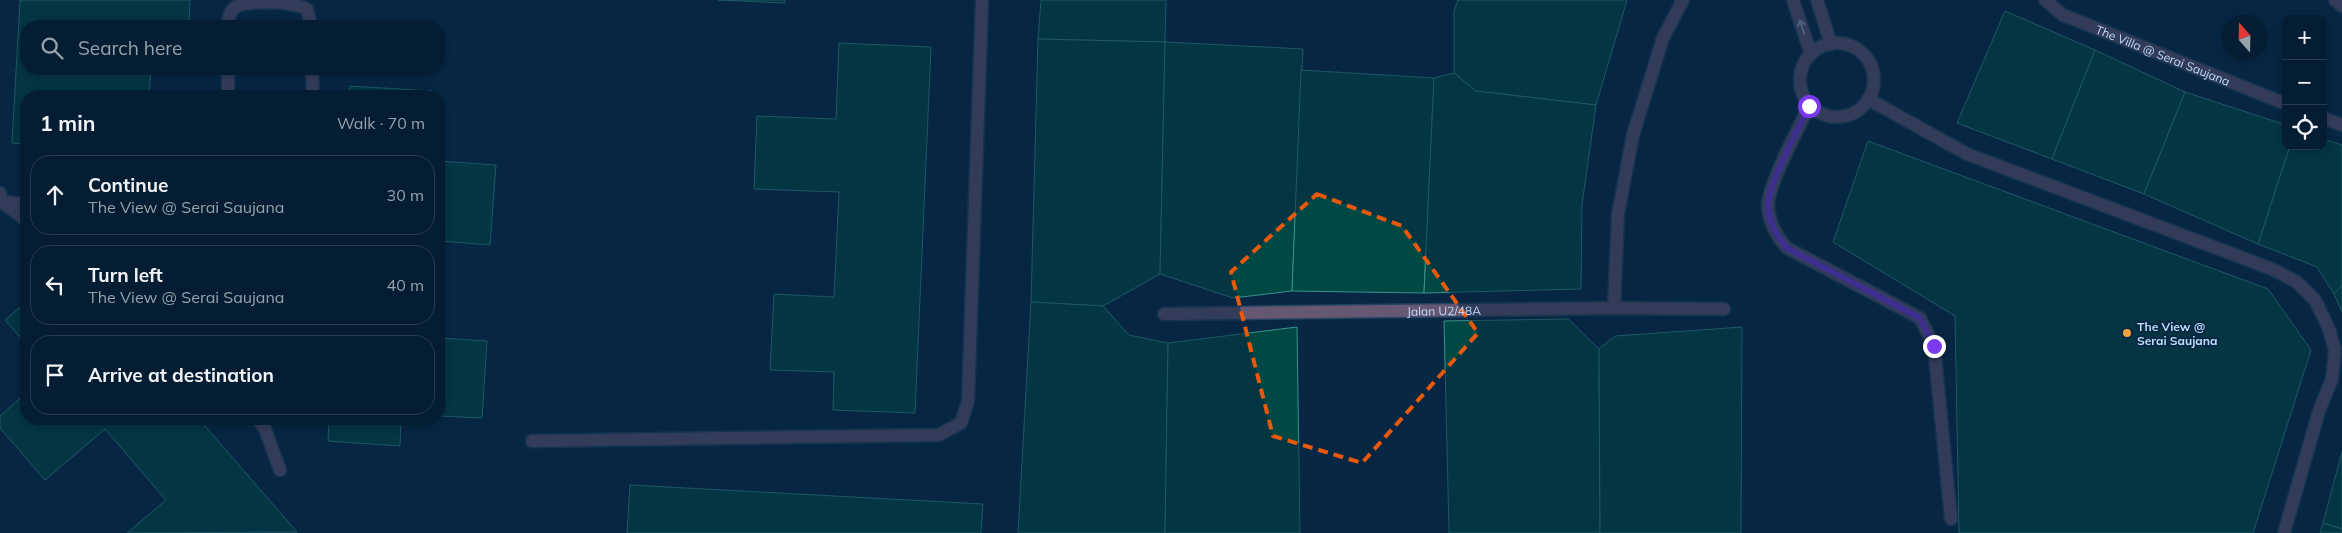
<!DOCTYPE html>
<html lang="en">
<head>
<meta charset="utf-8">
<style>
	body { margin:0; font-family:Mulish,sans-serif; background:#0e263a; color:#f1f3f6 }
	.controls { position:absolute; right:15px; top:15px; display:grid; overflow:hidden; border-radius:10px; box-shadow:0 2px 8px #0003 }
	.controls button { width:45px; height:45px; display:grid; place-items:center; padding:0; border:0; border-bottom:1px solid #263b4d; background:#051d32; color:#f1f3f6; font:25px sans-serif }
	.compass { position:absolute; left:2222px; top:15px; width:45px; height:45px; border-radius:50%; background:#051d32; box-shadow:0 2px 8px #0003; rotate:340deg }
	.stop { position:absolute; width:15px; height:15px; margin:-11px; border:4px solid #7c3aed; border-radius:50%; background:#fff }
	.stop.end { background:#7c3aed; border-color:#fff; box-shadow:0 1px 5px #0008 }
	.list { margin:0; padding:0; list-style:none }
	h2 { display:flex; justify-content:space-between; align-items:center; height:65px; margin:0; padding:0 20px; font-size:21px }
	h2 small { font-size:16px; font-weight:400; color:#97a2ac }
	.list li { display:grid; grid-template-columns:32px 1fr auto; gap:15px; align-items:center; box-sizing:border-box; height:80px; margin:0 10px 10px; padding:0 10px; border:1px solid #263b4d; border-radius:20px }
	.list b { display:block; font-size:19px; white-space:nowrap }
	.list p { margin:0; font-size:16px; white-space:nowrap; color:#97a2ac }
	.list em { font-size:16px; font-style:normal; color:#97a2ac }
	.icon { flex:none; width:28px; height:28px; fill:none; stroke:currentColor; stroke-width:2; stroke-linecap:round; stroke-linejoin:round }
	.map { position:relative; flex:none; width:2342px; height:533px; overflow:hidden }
	.search { position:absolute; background:#051d32; box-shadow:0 2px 8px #0003; left:20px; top:20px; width:425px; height:55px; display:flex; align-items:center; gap:12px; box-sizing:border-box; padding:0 18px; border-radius:20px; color:#97a2ac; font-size:19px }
	.panel { position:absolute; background:#051d32; box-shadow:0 2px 8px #0003; left:20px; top:90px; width:425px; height:335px; border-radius:20px }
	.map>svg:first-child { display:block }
</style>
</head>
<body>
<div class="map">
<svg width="2342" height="533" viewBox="0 0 2342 533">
	<rect width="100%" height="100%" fill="#072743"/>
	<g fill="#004844" stroke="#38938d">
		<polygon points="20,0 190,0 189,26 26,26 26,69 151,69 149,96 26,96 26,144 12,143"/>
		<polygon points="718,0 785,0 785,3"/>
		<polygon points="1041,0 1166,0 1165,42 1038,39"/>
		<polygon points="1458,0 1627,0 1596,105 1476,91 1454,73 1454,11"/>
		<polygon points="2005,11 2095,50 2052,159 1957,123"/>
		<polygon points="1038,39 1165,42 1160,274 1103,306 1031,302"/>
		<polygon points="1165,42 1303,49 1292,291 1233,298 1160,274"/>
		<polygon points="839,43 931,47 915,413 833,410 834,372 770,370 774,294 834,297 839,192 754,189 757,116 836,119"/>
		<polygon points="2095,50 2185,92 2144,194 2052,159"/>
		<polygon points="1301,70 1434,78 1424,293 1292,291"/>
		<polygon points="1454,73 1476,91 1596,105 1582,205 1581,289 1424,293 1434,78"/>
		<polygon points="350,86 432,91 432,96 349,96"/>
		<polygon points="2185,92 2286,125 2286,146 2290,146 2258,244 2144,194"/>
		<polygon points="2323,139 2342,145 2342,285 2334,294 2317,267 2258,244 2290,146 2323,146"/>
		<polygon points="1868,141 2268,289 2311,350 2253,533 1959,533 1955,316 1833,242"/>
		<polygon points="439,161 496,165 490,245 439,241"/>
		<polygon points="2342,285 2342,312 2334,294"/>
		<polygon points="26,302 26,344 5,320"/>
		<polygon points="1031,302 1103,306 1129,335 1168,343 1165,533 1018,533"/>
		<polygon points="1568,319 1599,349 1600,533 1449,533 1444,321"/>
		<polygon points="1297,327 1300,533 1165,533 1168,343"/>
		<polygon points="1742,327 1741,533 1600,533 1599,349 1615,336"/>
		<polygon points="439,338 487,341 482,418 439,416"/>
		<polygon points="26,393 26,419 199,419 297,532 127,533 166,500 105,429 45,480 0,428 0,416"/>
		<polygon points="329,419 401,419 400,446 328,441"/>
		<polygon points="2342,452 2342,529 2323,523"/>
		<polygon points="630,485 983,504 981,533 627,533"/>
		<polygon points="2323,523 2342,529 2342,533 2320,533"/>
	</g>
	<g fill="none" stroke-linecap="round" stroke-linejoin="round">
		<g stroke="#244461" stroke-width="15">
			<g id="service">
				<path d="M228 26C228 19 230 10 237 6 252 0 294 2 307 9L311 26"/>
				<polyline points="228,69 228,96"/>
				<polyline points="312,69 313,96"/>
				<polyline points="0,193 2,202 26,204"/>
				<polyline points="2,202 26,220"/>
				<path id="s1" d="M1164 314 1614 308 1724 309"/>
				<polyline points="258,419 265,429 280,470"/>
				<polyline points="532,441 939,435 961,423 968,401 982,0"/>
			</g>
		</g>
		<g stroke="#244461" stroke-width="15">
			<g id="minor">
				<polyline points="1793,0 1811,54"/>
				<polyline points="1817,0 1831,44"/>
				<path id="s2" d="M2045 0 2063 15 2286 104"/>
				<circle cx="1837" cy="80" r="37"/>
				<polyline points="1868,99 1967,154 2272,269 2297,282 2315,300 2329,329 2335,350 2332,379 2319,411 2284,533"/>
				<path d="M1809 106C1799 128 1768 184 1768 206 1769 223 1776 236 1787 248L1920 318 1934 346 1951 519"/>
				<polyline points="2323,118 2342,125"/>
				<polyline points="1614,308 1618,214 1633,135 1663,38 1683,0"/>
			</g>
		</g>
		<g stroke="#244461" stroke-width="15">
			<polyline id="tertiary" points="2335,0 2342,6"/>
		</g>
		<use href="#service" stroke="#665773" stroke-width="12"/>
		<use href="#minor" stroke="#665773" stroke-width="12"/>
		<use href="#tertiary" stroke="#665773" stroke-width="12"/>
	</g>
	<defs><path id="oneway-shaft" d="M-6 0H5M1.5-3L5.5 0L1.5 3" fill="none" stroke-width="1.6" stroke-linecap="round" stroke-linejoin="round" transform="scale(1.25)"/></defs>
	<use stroke="#9ba7c5" href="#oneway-shaft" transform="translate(1802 27) rotate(-108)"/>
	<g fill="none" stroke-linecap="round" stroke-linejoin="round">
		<path stroke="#7c3aed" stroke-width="6" d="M1809 106C1799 128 1768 184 1768 206 1769 223 1776 236 1787 248L1920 318 1934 346"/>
	</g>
	<path d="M0 0H2342V533H0ZM1317 194 1402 226 1478 333 1362 463 1273 436 1231 272Z" fill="#072743" fill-opacity=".55" fill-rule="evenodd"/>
	<path fill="none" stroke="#e8590c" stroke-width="4" stroke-dasharray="10 6" stroke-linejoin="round" d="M1317 194 1402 226 1478 333 1362 463 1273 436 1231 272Z"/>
	<circle fill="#f2a541" stroke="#072743" stroke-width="2" cx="2127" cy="333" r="5"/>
	<g text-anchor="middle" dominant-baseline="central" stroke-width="4" stroke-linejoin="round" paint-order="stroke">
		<g font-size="12" fill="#bfddfc" stroke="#072743">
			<text stroke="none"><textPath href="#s2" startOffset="131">The Villa @ Serai Saujana</textPath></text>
			<text stroke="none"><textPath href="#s1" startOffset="280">Jalan U2/48A</textPath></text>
		</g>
		<g font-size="12" font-weight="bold" fill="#bfddfc" stroke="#072743" text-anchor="start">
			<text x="2137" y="326">The View @<tspan x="2137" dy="14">Serai Saujana</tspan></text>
		</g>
	</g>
</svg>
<div class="controls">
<button>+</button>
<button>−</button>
<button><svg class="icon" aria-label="locate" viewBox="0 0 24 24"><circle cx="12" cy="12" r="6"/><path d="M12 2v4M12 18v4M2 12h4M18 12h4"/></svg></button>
</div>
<svg class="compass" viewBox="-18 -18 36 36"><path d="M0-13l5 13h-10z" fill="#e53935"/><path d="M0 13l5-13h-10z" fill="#97a2ac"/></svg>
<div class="stop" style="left:1809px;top:106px"></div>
<div class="stop end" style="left:1934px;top:346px"></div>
<div class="search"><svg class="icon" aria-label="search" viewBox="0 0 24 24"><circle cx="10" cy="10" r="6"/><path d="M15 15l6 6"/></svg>Search here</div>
<section class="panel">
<h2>1 min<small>Walk · 70 m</small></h2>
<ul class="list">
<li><svg class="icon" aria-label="ahead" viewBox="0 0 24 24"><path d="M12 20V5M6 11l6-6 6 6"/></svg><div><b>Continue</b><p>The View @ Serai Saujana</p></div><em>30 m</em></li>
<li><svg class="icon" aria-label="left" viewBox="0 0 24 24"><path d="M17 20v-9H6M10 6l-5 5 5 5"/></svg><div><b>Turn left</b><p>The View @ Serai Saujana</p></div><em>40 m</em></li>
<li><svg class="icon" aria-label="arrive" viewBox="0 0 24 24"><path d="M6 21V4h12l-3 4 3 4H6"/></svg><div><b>Arrive at destination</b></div></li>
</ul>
</section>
</div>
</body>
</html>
